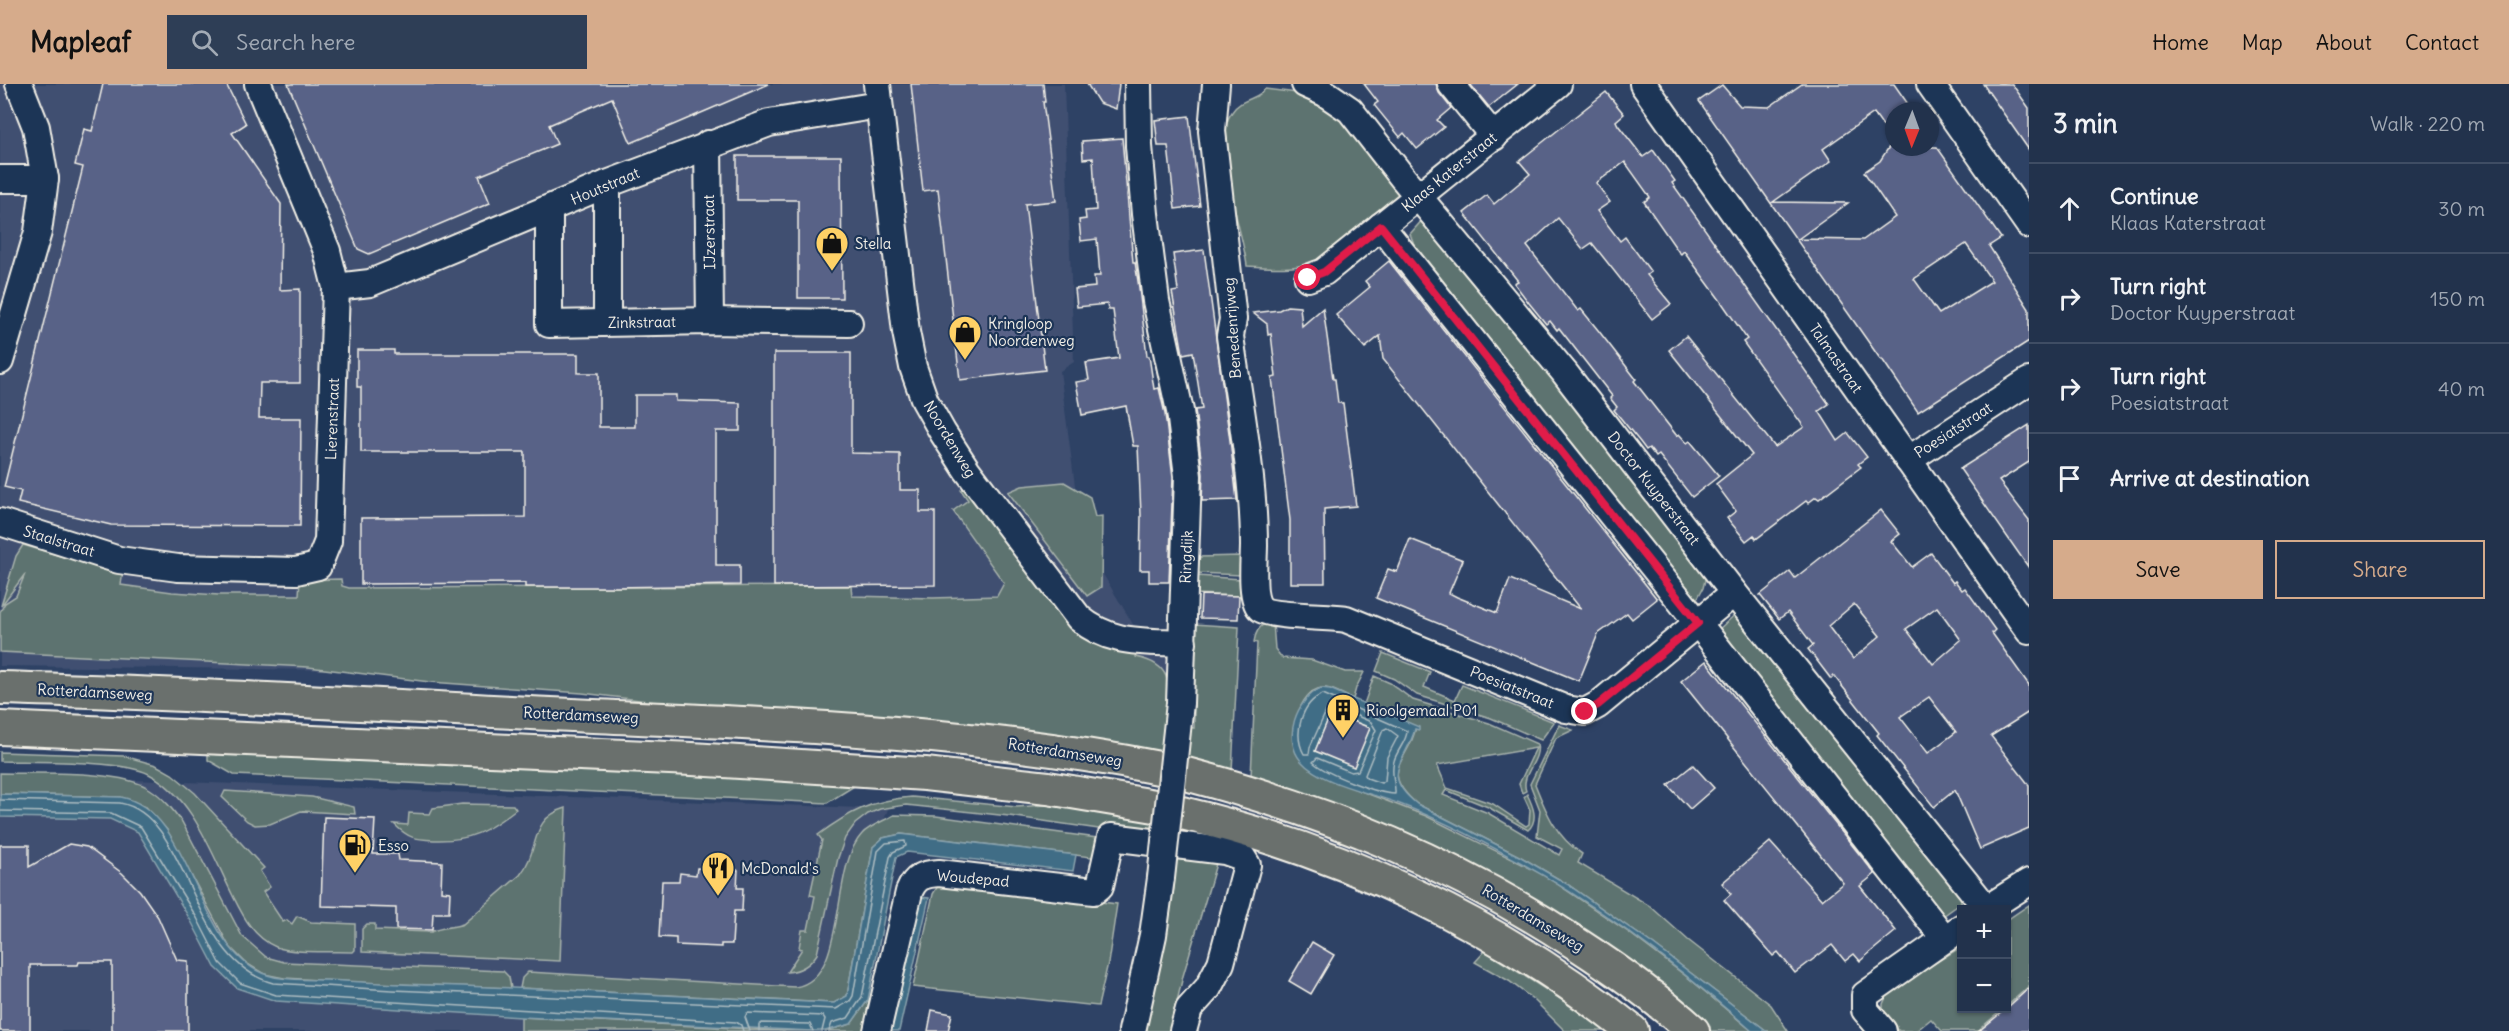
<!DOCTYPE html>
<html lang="en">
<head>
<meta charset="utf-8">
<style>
	body { margin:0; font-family:Delius,sans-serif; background:#2e3e56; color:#f1f3f6 }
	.controls { position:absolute; right:18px; bottom:18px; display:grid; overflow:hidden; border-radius:0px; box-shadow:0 2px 4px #0004 }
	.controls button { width:54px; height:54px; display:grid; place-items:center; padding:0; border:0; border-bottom:2px solid #3f4d64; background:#22324c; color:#f1f3f6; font:30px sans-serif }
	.compass { position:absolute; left:1885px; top:18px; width:54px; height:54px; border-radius:50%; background:#22324c; box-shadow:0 2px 4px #0004; rotate:181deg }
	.stop { position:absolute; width:18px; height:18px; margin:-14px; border:4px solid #e11d48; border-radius:50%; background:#fff }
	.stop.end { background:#e11d48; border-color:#fff; box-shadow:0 2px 6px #0008 }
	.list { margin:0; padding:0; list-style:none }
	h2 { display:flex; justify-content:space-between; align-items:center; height:78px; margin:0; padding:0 24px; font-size:26px }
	h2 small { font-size:20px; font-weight:400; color:#a2aab5 }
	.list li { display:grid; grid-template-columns:39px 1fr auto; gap:18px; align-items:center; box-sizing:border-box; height:90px; padding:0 24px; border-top:2px solid #3f4d64 }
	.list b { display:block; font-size:22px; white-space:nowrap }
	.list p { margin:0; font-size:20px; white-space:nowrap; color:#a2aab5 }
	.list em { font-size:20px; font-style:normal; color:#a2aab5 }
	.actions { display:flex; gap:12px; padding:18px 24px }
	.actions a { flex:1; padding:14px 0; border:2px solid #d6ab8b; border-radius:0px; text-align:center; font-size:21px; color:#d6ab8b }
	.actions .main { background:#d6ab8b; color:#111 }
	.icon { flex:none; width:33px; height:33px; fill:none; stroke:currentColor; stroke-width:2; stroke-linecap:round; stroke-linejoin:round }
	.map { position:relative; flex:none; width:2029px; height:947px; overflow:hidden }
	header { display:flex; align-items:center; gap:36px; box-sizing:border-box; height:84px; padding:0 30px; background:#d6ab8b; color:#111 }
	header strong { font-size:28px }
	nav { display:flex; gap:33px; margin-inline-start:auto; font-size:21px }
	.search { width:420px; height:54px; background:#2e3e56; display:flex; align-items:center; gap:15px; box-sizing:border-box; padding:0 21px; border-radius:0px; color:#a2aab5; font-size:22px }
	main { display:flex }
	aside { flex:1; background:#22324c }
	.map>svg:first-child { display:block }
</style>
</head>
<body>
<header>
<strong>Mapleaf</strong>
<div class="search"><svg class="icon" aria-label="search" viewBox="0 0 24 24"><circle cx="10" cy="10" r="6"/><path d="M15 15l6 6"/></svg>Search here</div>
<nav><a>Home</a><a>Map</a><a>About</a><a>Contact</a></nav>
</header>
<main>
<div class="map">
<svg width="2029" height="947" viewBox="0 0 2029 947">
	<rect width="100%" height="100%" fill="#2e4265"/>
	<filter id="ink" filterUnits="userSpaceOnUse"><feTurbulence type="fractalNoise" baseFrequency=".0167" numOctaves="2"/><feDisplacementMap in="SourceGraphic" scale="12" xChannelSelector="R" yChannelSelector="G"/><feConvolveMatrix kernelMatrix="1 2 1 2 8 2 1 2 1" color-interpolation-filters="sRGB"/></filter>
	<g filter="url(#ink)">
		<g fill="#3f4f71">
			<polygon points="0,0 1064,0 1074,278 1060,287 1082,455 1143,557 1183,559 1208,657 848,592 0,582"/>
			<polygon points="0,691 888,725 806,947 0,947"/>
		</g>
		<g fill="#5d736f" stroke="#a8b2ac" stroke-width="1.5">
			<path d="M1265 5 1305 10 1335 25 1405 111C1380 131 1340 169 1311 179 1292 186 1267 183 1247 182 1243 146 1209 58 1232 28 1242 13 1258 16 1265 5Z"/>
			<polygon points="1424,134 1439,146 1707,488 1703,504 1696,517 1414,160 1410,150"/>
			<polygon points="1064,398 1090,413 1095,433 1102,432 1101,503 1087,512 1008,408 1022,402"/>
			<path d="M966 403 1067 539C1087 560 1108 567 1136 569V573C1178 582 1168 605 1164 639L1194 644V540L1239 543 1232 688 582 609 430 598 308 583 0 568V528L5 519 16 512 25 490 1 522 16 472 23 461 71 475 123 486 121 501 172 508 219 511H299L300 496 341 495 342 502 349 504 851 502 852 512 933 514 997 512 1004 499 953 427 968 416 961 406Z"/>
			<polygon points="1241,472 1241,491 1197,489 1198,473"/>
			<polygon points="1197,492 1241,495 1241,512 1195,510"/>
			<polygon points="1739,527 1961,808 1961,819 1943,832 1718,546"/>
			<path d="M1266 539H1273L1275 565 1282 574 1312 576 1345 588H1364L1356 604 1353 615C1345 612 1335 605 1326 604 1306 602 1298 627 1294 642L1340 699 1426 732 1544 791 1628 848 1691 896 1752 947H1711L1680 921 1251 693 1257 559 1254 558C1255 550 1258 543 1266 539Z"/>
			<polygon points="1383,569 1430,588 1424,603 1455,616 1462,601 1554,638 1541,656 1491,634 1417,611 1394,595 1376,587"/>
			<path d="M1374 592 1390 599 1413 616 1489 639 1537 660C1541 677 1520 690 1526 707L1522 709 1519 700 1536 664 1437 681 1447 704 1493 720 1526 742 1529 740 1530 726 1524 713 1527 710C1533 722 1539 736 1528 746L1488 723 1446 706 1443 711 1488 729 1559 771 1562 765 1537 752 1540 726 1530 700 1559 641 1573 646 1556 654 1535 700C1546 728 1556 753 1582 770L1578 779 1650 822 1688 856 1771 921 1788 947H1767L1654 861 1567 800 1521 773 1417 720C1377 686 1409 678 1416 643L1364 620Z"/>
			<polygon points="208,665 859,699 827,719 234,691 208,676"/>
			<path d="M0 668 124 672 156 681 172 690 195 709 264 784 260 787 270 803 263 808 283 838 287 836 292 840 297 832 311 838 355 840V866L353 868C333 867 293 870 276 863 253 853 243 832 233 812 212 770 193 713 149 690 122 676 34 678 0 677Z"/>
			<path d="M0 689C38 690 120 685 150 705 164 714 173 726 182 738L242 852 266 873 284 878 503 887 509 893 511 904 392 900 284 894 264 890 246 879 229 862 167 746 146 723 121 713 0 710Z"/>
			<polygon points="225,707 312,713 354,723 355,730 301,727 270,740 255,741 247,737 222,713"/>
			<path d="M912 713 1017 723 1072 719 1224 753 1147 752 1009 732 906 721 880 725 868 730 855 740 845 754 838 774 817 870C810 881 801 887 787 888L802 865 799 864 802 846H808L815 812 810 811 822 756 818 751C849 728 872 716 912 713Z"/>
			<path d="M462 720 513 721 516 725C488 747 471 757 435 756 415 755 409 755 394 740L408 741 409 729 430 730 433 724Z"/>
			<path d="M566 724 560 877 362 868V845L367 840H375V846L431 848C441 843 452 844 463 840L520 791C541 765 528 735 566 724Z"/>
			<path d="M894 731 936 732 1097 754 1099 774 901 750 883 754 873 763 847 912 834 919 520 904 522 894 528 888 795 903C849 895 829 785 862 750 869 742 884 737 894 731Z"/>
			<polygon points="1175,766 1218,773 1183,892 1170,947 1146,947 1174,804"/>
			<polygon points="939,800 954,800 1117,820 1108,879 1098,922 913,903 933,810"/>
			<polygon points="2029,821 2029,902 2007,922 2007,836"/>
			<polygon points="1961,863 1962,924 2003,925 1982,943 1986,947 1942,947 1931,935 1916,947 1899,947 1883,929 1883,920 1889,907"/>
			<polygon points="1485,867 1611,947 1565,947 1534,916 1509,897 1475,878"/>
			<polygon points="868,916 875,930 869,947 825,947 851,940"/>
			<polygon points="521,933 773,946 813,947 521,947"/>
		</g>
		<g fill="#416d86" stroke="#89a2ad" stroke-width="1.5" fill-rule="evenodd">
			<path d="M1321 604 1330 605 1419 643V646L1415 645C1406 678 1379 690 1417 720L1521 773 1567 800 1654 861 1767 947H1752C1679 883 1601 822 1516 776 1478 755 1438 734 1397 719 1369 708 1321 700 1301 677 1282 655 1296 615 1321 604ZM1331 628 1370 644 1354 683 1315 667Z"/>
			<path d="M0 710 121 713C191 726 194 852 256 886 277 898 304 895 327 896 372 899 417 901 463 902 587 906 710 914 834 919L847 912 873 763 883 754 901 750 1076 771 1073 787 907 768 896 773 868 916 851 940 825 947H813L521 933 276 917 237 904 215 883 191 837 138 748 110 735 0 733Z"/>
			<polygon points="919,813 929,814 899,947 890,947"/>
		</g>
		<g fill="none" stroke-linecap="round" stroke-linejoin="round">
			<g stroke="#acbcc1" stroke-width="1.5">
				<path d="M1323 610 1407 647C1407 657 1397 666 1394 677 1390 689 1396 700 1395 710 1378 710 1326 690 1313 678L1317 674 1351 688 1358 687 1376 646 1371 638 1334 622 1328 623 1310 663 1309 670H1304C1293 650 1301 619 1323 610Z"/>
				<polygon points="1387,644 1398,652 1387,673 1385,697 1381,699 1367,694 1365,691 1383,646"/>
				<path d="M0 716 120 719C191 732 188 876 273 899L392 906 836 925 850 917 853 912 878 767 886 759 905 757 906 762 893 768 890 773 862 913 848 934 832 939 829 947"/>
				<polyline points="0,727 111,729 141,743 197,834 220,879 240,899 276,911 736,938 741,941 743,947"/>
				<polyline points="750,947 745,933 747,929 823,932 825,935 822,947"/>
				<polyline points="759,947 759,941 762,939 810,940 813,947"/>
			</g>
		</g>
		<g fill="#596287" stroke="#f4f1e8" stroke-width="1.5" fill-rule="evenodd">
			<polygon points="103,0 226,0 246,40 232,49 281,120 280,206 300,205 300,299 260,299 259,334 301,334 300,442 111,441 18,419 21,407 4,403 83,83 75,81 84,45 92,47"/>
			<polygon points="288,0 769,0 631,59 612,14 549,41 557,60 479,92 490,119 369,170 358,165"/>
			<polygon points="911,0 1043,0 1045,18 1043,18 1056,117 1025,120 1045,286 960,296 938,105 923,107"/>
			<polygon points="1087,0 1119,0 1116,25 1099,19"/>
			<polygon points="1364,0 1436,0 1439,9 1451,24 1437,36 1444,43 1417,65 1404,49 1400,53 1374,21 1378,18"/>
			<polygon points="1470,0 1518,0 1489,23"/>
			<path d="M1802 0H1894L1908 20 1898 27H1894V57L1874 29 1823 65 1831 77 1773 118 1848 119 1798 155 1863 156 1895 133 1864 88 1880 77 1889 63H1937L2001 154 1989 162 2029 225V257L1918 328 1882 275 1881 276 1860 246 1699 17 1722 1 1740 22 1769 23ZM1966 160 1992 197 1939 230 1914 195Z"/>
			<polygon points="1983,0 2012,0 2029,24 2029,66"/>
			<polygon points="1606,8 1624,30 1616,37 1618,41 1643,73 1653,66 1675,97 1672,99 1829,320 1819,327 1838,357 1848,349 1867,373 1858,380 1861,383 1819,415 1816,413 1808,419 1806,417 1756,455 1754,451 1746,457 1727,434 1736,427 1716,400 1752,371 1669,266 1686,252 1775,363 1804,343 1743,258 1747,255 1720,216 1684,167 1681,170 1678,167 1644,118 1650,113 1625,78 1596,99 1610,118 1597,127 1620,157 1625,153 1651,188 1647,191 1671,220 1652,235 1592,159 1583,165 1558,134 1527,162 1578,227 1581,225 1598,246 1636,295 1634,297 1677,352 1679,350 1687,359 1690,357 1719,392 1692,413 1659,371 1656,373 1649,364 1646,366 1640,358 1614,326 1617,323 1610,314 1612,312 1559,244 1557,246 1550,237 1546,240 1529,219 1514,199 1518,197 1464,129 1487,111 1494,120 1530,90 1519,77"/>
			<polygon points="1189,32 1200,122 1175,125 1168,62 1158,62 1155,36"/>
			<polygon points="1122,54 1133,178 1135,178 1139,204 1147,272 1149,272 1154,305 1159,304 1165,330 1173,393 1169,498 1149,498 1149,486 1140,486 1141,431 1138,362 1133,362 1126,322 1082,331 1076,298 1089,296 1086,279 1119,274 1113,226 1108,226 1107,220 1077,223 1075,205 1095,203 1094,192 1100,192 1097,155 1081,157 1079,136 1086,135 1085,127 1096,126 1093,74 1083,75 1082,57"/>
			<polygon points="737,72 841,72 842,214 798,214 798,116 737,116"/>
			<polygon points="1204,166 1231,364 1237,416 1202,417 1203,390 1195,326 1202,325 1193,268 1183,270 1172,208 1178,207 1173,170"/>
			<polygon points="1389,177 1657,515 1632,535 1627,529 1598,550 1579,597 1376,514 1388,485 1397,488 1410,455 1463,476 1449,509 1457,513 1497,529 1510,495 1581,525 1383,275 1380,252 1365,264 1336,231 1370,203 1365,197"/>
			<polygon points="1287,222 1300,223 1302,242 1323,224 1333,295 1335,295 1338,319 1343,319 1349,366 1356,422 1324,425 1325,499 1290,499 1290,436 1272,294 1276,293 1271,250 1268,251 1267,240 1253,229 1279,226"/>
			<polygon points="357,266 394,266 394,270 578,270 578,289 599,289 599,343 635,343 635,311 676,311 676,317 740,319 740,347 716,347 716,481 740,481 740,501 615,503 525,503 525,499 361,500 361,434 525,433 525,368 361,368 361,303 357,303"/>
			<polygon points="774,269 851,269 851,369 900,370 900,406 920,406 920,428 935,428 935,501 774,502"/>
			<polygon points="2029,341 2029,378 1999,397 2029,436 2029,484 1960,385"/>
			<path d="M1881 426 1900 450 1891 457 1912 483 1931 469 1953 499 1955 497 1962 506 1965 504 1995 546 1992 549 2029 601V628L1991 652 2029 701V744L1980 765 1955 706 1934 723 1877 651 1879 649 1834 592 1831 595 1815 574 1808 565 1813 561 1788 528 1779 535 1760 511 1790 487 1795 494ZM1854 520 1880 552 1853 575 1828 542ZM1937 523 1961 556 1933 580 1906 545ZM1929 613 1956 648 1928 669 1900 633Z"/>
			<polygon points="1201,511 1239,512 1238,535 1200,534"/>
			<polygon points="1706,577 1875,790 1860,802 1896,847 1860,877 1854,870 1845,877 1832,861 1795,889 1778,868 1773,872 1724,816 1731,810 1722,799 1770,758 1822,816 1843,799 1681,597"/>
			<polygon points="1331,628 1370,644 1354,683 1315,667"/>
			<polygon points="1693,681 1714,704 1690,725 1668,701"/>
			<polygon points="324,733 375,735 373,770 398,770 399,776 442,778 441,807 450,808 449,829 433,829 432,846 396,845 396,824 321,822"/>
			<polygon points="69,760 87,763 122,789 140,807 158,833 177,876 188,877 188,947 112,947 112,878 79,878 78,881 30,881 30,947 0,947 0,761 29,761 29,783"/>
			<polygon points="697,784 738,786 737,804 743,804 742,827 734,827 732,860 721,860 721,863 676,861 676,854 659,853 662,797 679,797 680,789 696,791"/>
			<polygon points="1312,858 1334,871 1311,910 1289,897"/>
			<polygon points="2029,904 2029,947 1979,947 2007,924"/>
			<polygon points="932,926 952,930 948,947 928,947"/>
		</g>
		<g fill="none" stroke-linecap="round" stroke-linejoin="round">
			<g stroke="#f4f1e8" stroke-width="30">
				<g id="minor">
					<path d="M877 0 906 248 913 283 925 317 943 349 967 386 1079 534C1111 561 1144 557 1183 559"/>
					<polyline points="1138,0 1139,62 1145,130 1156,217 1180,327 1188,392 1180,619"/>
					<path d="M1216 0 1212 47 1233 235 1230 252C1239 318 1254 394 1254 461 1254 476 1250 513 1260 524 1269 533 1329 532 1346 535L1566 625 1585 628 1598 621 1734 509"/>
					<polyline points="1305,0 1325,9 1350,26 1403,94 1564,288 1734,509 1987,825"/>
					<polyline points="1451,0 1494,53"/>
					<polyline points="1643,0 2029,547"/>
					<polyline points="1930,0 2029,141"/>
					<polyline points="708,60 710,237"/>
					<polyline points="0,95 45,95"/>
					<polyline points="549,126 549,240 710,237 849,239"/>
					<polyline points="1381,142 1698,539 1945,855"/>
					<polyline points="1308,194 1324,188 1558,0"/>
					<polyline points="336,203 370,199 607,100 769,39 879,21"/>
					<polyline points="607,238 607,100"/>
					<polyline points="0,277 38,148 45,95 36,43 19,0"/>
					<polyline points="1908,376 2029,297"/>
					<polyline points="0,438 119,476 178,484 296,487 318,482 328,457 336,203 327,167 258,0"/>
					<polyline points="1985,826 2029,798"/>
					<path d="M877 947 909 808C915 793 923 790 939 789L1094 807 1100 802 1111 753 1225 767 1242 773 1247 781 1221 879 1208 904 1189 925 1183 947"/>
					<polyline points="1132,947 1153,851 1161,794"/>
					<polyline points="1883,947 1865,926 1865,911 1962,843"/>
				</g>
			</g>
			<g stroke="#f4f1e8" stroke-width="36">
				<g id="major">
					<path d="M0 604C191 609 381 622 572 631 768 640 966 646 1159 684"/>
					<polyline points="0,644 692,675 925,690 1048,704 1155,722"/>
					<path d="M1186 690C1330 728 1456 780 1580 862 1620 888 1659 916 1693 947"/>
					<path d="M1182 729C1344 768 1502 842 1632 947"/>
				</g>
			</g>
			<use href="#minor" stroke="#1d3557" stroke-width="26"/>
			<use href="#major" stroke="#6a706d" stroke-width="32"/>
			<g stroke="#f4f1e8" stroke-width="30" stroke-linecap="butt">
				<polyline id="minor-bridge" points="1161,794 1180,619"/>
			</g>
			<use href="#minor-bridge" stroke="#1d3557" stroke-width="26"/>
		</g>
	</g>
	<g fill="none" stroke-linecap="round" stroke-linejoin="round" filter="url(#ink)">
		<polyline stroke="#e11d48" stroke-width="8" points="1308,194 1324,188 1381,142 1698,539 1598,621 1585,628"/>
	</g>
	<defs>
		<g id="shop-pin" transform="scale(1.725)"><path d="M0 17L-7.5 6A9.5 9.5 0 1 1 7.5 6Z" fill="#ffd166" stroke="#1d3557"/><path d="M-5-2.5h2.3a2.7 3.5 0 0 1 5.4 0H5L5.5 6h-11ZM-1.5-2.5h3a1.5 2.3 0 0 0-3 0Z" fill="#111"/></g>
		<g id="building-pin" transform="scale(1.725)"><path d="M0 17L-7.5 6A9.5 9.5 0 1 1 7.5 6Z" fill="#ffd166" stroke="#1d3557"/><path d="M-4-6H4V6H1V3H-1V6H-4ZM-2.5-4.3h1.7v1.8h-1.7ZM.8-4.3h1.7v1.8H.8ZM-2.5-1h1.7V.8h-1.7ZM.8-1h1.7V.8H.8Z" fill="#111"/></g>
		<g id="fuel-pin" transform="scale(1.725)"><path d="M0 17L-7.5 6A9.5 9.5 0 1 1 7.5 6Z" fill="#ffd166" stroke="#1d3557"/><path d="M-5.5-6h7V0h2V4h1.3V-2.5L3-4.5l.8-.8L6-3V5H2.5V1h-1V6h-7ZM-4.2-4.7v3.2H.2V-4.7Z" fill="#111"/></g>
		<g id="restaurant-pin" transform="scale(1.725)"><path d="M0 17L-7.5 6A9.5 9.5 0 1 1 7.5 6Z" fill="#ffd166" stroke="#1d3557"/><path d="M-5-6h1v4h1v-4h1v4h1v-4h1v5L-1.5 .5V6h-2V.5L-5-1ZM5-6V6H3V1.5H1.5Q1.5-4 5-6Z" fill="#111"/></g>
	</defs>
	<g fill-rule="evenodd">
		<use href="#shop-pin" x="832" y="159"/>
		<use href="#shop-pin" x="965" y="248"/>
		<use href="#building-pin" x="1343" y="626"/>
		<use href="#fuel-pin" x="355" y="761"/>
		<use href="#restaurant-pin" x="718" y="784"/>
	</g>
	<g text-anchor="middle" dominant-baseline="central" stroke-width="4.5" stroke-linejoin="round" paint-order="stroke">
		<g font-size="15" fill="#f4f1e8" stroke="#1d3557">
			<text transform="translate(1449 88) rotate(-39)">Klaas Katerstraat</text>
			<text transform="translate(605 102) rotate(-23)">Houtstraat</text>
			<text transform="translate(709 148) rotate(-91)">IJzerstraat</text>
			<text transform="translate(642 238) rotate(-1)">Zinkstraat</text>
			<text transform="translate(1232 244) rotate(-94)">Benedenrijweg</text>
			<text transform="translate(1836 274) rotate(55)">Talmastraat</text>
			<text transform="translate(332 335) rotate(-88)">Lierenstraat</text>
			<text transform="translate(1953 346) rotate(-33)">Poesiatstraat</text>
			<text transform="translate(950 355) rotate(59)">Noordenweg</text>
			<text transform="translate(1654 404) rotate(52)">Doctor Kuyperstraat</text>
			<text transform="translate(59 457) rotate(17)">Staalstraat</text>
			<text transform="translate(1186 473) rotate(-88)">Ringdijk</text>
			<text transform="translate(1512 603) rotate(22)">Poesiatstraat</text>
			<text transform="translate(95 608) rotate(3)">Rotterdamseweg</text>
			<text transform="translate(581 631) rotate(3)">Rotterdamseweg</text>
			<text transform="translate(1065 668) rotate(9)">Rotterdamseweg</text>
			<text transform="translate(973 794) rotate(5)">Woudepad</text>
			<text transform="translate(1533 834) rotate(31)">Rotterdamseweg</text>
		</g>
		<g font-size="15" fill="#f4f1e8" stroke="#1d3557" text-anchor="start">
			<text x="855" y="159">Stella</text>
			<text x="988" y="239">Kringloop<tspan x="988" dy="17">Noordenweg</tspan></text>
			<text x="1366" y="626">Rioolgemaal P01</text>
			<text x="378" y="761">Esso</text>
			<text x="741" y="784">McDonald's</text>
		</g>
	</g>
</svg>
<div class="controls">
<button>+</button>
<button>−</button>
</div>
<svg class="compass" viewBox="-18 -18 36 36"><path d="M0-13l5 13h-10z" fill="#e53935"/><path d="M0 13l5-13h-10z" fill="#a2aab5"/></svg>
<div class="stop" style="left:1308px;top:194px"></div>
<div class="stop end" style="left:1585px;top:628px"></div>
</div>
<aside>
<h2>3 min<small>Walk · 220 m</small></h2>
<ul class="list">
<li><svg class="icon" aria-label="ahead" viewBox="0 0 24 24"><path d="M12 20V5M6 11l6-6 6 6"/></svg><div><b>Continue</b><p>Klaas Katerstraat</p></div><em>30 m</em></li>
<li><svg class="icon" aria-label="right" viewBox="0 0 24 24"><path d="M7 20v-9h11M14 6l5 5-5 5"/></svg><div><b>Turn right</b><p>Doctor Kuyperstraat</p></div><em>150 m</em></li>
<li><svg class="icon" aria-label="right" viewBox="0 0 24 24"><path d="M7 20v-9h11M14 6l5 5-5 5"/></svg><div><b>Turn right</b><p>Poesiatstraat</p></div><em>40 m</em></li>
<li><svg class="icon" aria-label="arrive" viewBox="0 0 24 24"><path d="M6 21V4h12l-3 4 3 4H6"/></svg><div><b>Arrive at destination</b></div></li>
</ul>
<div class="actions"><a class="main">Save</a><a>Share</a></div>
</aside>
</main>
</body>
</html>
